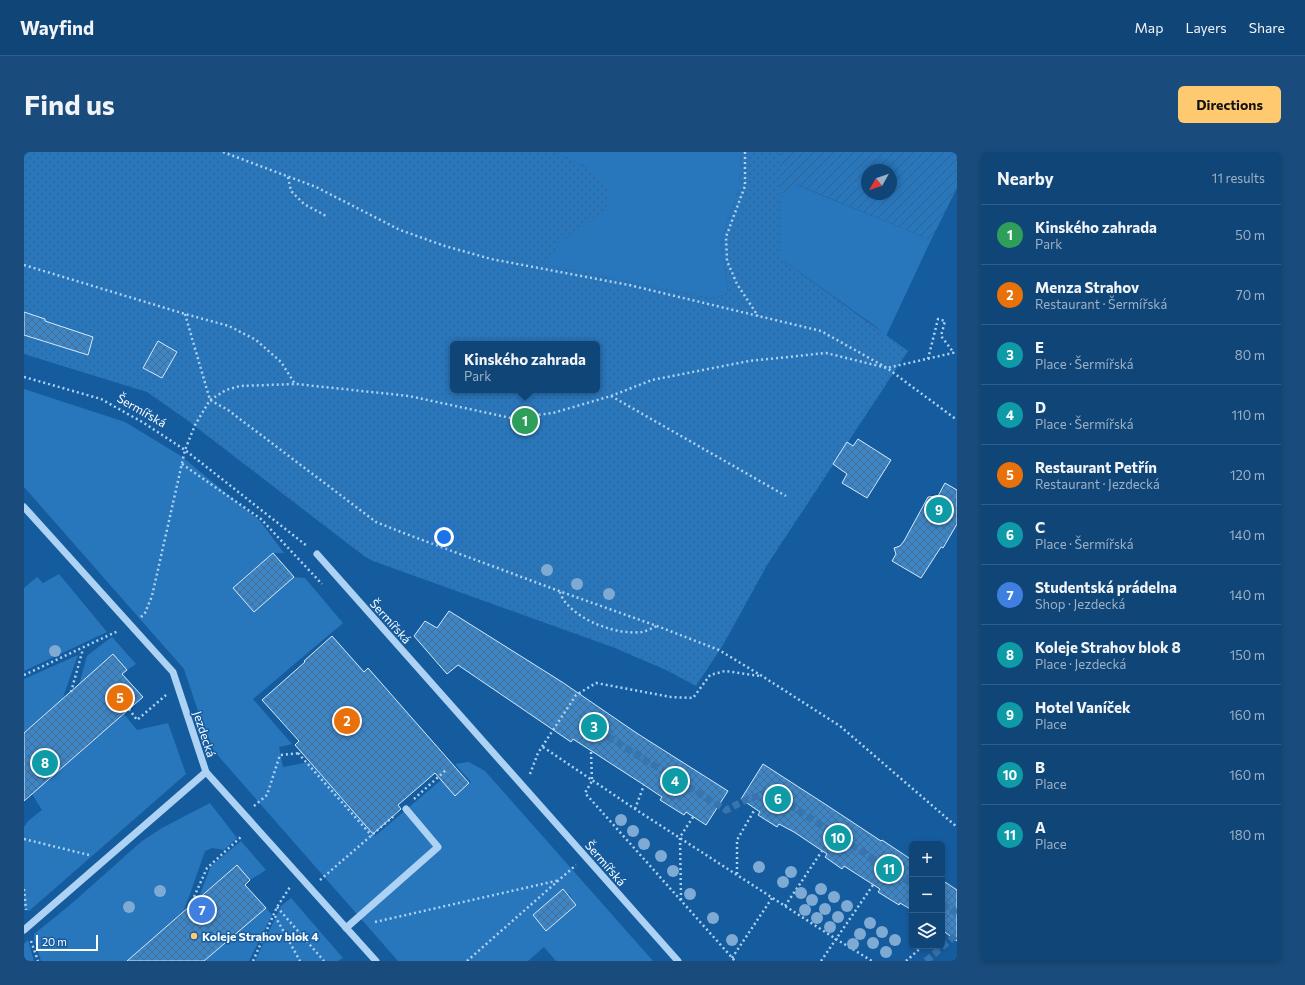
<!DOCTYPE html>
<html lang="en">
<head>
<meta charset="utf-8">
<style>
	body { margin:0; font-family:Commissioner,sans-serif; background:#194c7c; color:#f1f3f6 }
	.controls { position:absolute; right:12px; bottom:12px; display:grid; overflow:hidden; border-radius:6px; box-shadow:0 2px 6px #0003 }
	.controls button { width:36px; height:36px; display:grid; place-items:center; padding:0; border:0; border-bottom:1px solid #305d89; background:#104577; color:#f1f3f6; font:20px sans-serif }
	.compass { position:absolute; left:837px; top:12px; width:36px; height:36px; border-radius:50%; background:#104577; box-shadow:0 2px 6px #0003; rotate:230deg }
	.scale { position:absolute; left:12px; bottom:10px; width:62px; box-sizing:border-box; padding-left:4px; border:2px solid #fff; border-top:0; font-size:11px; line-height:14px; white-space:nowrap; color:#fff; -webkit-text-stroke:3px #155c9f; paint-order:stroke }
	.you { position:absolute; left:420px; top:385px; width:14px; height:14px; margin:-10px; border:3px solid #fff; border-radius:50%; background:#1a73e8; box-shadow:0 0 0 6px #1a73e833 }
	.badge { display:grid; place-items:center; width:26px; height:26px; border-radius:50%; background:#ffca6f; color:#fff; font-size:13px; font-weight:700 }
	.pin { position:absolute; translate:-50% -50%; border:2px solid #fff; box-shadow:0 1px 4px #0006 }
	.popup { position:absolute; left:426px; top:189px; width:150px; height:52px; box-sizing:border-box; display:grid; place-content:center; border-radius:6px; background:#104577; filter:drop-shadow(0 1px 3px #0005); font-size:13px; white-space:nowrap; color:#9cb1c6 }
	.popup b { font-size:15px; color:#f1f3f6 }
	.popup::after { content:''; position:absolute; left:50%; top:100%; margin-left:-8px; border:8px solid transparent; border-top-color:#104577 }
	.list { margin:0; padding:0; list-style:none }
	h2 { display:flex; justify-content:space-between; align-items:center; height:52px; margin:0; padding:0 16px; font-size:17px }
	h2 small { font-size:13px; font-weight:400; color:#9cb1c6 }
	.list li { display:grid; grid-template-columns:26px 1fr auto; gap:12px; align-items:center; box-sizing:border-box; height:60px; padding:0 16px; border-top:1px solid #305d89 }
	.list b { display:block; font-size:15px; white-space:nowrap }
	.list p { margin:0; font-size:13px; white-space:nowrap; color:#9cb1c6 }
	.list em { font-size:13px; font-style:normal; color:#9cb1c6 }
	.icon { flex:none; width:22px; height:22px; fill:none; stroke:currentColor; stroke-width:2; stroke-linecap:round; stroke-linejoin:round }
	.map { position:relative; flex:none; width:933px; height:809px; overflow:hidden; border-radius:6px }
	header { display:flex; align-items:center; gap:24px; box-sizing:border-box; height:56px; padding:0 20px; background:#104577; border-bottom:1px solid #305d89 }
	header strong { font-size:19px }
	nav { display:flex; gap:22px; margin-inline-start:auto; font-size:14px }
	.intro { display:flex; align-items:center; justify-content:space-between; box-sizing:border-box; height:96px; padding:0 24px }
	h1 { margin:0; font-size:28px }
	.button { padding:10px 18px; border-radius:6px; background:#ffca6f; color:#111; font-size:14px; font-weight:700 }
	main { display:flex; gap:24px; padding:0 24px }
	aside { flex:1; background:#104577; border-radius:6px; box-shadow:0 2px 6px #0003 }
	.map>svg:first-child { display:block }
</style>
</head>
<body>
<header>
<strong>Wayfind</strong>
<nav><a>Map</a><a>Layers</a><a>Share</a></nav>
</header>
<div class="intro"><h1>Find us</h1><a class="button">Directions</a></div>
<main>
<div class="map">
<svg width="933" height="809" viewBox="0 0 933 809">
	<defs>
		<pattern id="park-dots" width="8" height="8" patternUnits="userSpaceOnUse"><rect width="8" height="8" fill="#2876bc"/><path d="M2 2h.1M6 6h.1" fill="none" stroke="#3a6184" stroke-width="1.8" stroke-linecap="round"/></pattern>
		<pattern id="garden-furrows" width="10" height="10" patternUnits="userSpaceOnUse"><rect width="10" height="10" fill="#2876bc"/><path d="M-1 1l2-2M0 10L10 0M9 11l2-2" fill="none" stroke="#3a6184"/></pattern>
		<pattern id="building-cross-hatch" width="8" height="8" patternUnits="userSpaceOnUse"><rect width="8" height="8" fill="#3d85c5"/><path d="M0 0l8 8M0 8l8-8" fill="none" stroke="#436e95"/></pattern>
	</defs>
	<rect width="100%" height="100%" fill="#155c9f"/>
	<g fill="#2876bc" fill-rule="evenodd">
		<polygon points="530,0 717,0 715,37 697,88 704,141 689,147 523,113 534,91 555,76 564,16"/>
		<polygon points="773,33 907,88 862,184 851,174 757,107 756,42"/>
		<path d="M0 237 101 270 157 304 236 369 260 401H249L209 436 230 460 270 425 281 426 319 471 229 547 268 592 255 595 259 615 285 610 351 684 417 628 431 644 447 630 431 612 445 610 461 619 629 809H532L520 795 504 809H374L190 599 175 562 160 517 0 335ZM545 742 552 753 516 771 509 764Z"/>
		<polygon points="35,422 83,480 0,519 0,436 13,425 19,431"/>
		<polygon points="88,485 112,512 103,518 89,502 55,533 63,504 81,490"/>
		<polygon points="54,503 38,548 0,581 0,527"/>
		<polygon points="100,562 113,578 144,571 162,622 5,759 0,756 0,675 4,669 18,658 8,642"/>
		<polygon points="186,651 213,686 200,698 188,696 181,699 160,759 103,809 17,809 10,788 10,782 46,753 118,689 138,676"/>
		<polygon points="217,689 242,718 226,728 212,713 174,747 187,714"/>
		<polygon points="267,746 319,806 314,809 231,809 257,754"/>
		<polygon points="242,756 248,763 225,809 180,809"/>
		<polygon points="4,788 10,809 0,809 0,792"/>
	</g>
	<path fill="url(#park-dots)" fill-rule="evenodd" d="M0 0H530L564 16 584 36 586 49 578 61 534 91 524 113 689 147 704 141 697 88 715 37 717 0H756L757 107 884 199 743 413 699 493 672 534 642 518 591 496 349 409 340 404 159 265 123 240 0 202V183L64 202 69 185 21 169V167L0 160ZM134 189 153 200 138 226 119 216ZM429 192H573V238H429Z"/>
	<path fill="url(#garden-furrows)" fill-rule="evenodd" d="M756 0H933V36L907 88 774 33 756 42ZM843 18H867V42H843Z"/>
	<g fill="url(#building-cross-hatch)" stroke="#d5eafd">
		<polygon points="0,160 21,167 21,169 69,185 64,203 0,183"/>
		<polygon points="134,189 153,200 138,226 119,216"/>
		<polygon points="834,287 867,308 843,346 818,331 823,322 809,312 823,290 829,294"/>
		<polygon points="921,331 933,338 933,372 919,396 917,395 897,426 868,409 872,402 870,396 876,394 880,389 904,345 914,344"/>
		<polygon points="249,401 270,425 230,460 209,436"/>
		<polygon points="425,459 538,530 614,582 704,639 682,673 662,660 660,663 636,648 638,645 620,633 549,587 547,590 434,513 423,522 390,484 401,469 413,476"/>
		<polygon points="308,484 340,520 344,516 445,631 431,644 411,621 374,653 377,657 349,682 271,593 275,589 238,548 281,510 280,509"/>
		<polygon points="89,502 103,518 98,522 119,545 0,649 0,581"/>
		<polygon points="739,612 804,654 857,689 858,688 888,708 888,758 876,751 875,753 854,740 856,737 820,714 818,717 801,705 803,702 770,680 755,672 753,675 734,663 736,660 717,647"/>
		<polygon points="213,713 226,728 221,733 242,756 180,809 103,809"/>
		<polygon points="918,728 933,738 933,789 918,778"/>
		<polygon points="539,737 552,753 522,779 509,763"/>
	</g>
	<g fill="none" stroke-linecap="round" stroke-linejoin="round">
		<g stroke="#3874ad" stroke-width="7" stroke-dasharray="7 3.5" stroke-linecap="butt">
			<polyline points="557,568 702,658 722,648 746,640 888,732"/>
			<polyline points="918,752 933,761"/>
			<polyline points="902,809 933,782"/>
		</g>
		<g stroke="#add2f4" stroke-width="2.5" stroke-dasharray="2 3" stroke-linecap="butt">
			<polyline points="199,0 292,35 376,78 421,94 467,107 605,133 797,179 863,216 933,268"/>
			<polyline points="721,0 721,34 702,85 703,109 713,132 734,164"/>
			<polyline points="264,25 267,39 280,52 304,65"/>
			<polyline points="0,113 161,162 205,174 232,188 257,210 271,232"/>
			<polyline points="161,162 186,248 204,258 352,370 377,380 535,439 633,474 695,498 738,524 816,574 933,675"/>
			<polyline points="904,207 914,167 921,169 917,184 930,201"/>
			<polyline points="0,225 77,247 120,271 161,298 283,394"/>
			<polyline points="587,244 762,344"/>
			<polyline points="158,312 237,367 298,432"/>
			<path d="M536 440C537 443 539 448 542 451 558 470 593 483 618 480 623 479 628 476 633 474"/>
			<polyline points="117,465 121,461 128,444 161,298 171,273 186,248 202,238 216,234 272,232 385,244 487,266 529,261 587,244 628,228 725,209 802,201 863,216 933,200"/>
			<polyline points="0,523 94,479"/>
			<polyline points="47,540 59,497"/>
			<polyline points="105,557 113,568 142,543"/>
			<polyline points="519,595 611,657 812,787 848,809"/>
			<polyline points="567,600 568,629 561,641 711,809"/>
			<polyline points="274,601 348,684"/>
			<polyline points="506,622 514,601 552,543 572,531 647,545 669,546 686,523 701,519 736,524"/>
			<polyline points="390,647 423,617"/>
			<polyline points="230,654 243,643 256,603 277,601"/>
			<polyline points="611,657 620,633"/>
			<polyline points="0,687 65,703"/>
			<polyline points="713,722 713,688 731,657"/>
			<polyline points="296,728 371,663"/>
			<polyline points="0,737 2,758"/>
			<polyline points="657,748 656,685 669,665"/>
			<polyline points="166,754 183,716 218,684"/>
			<polyline points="761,754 798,699"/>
			<polyline points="253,755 300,809"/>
			<polyline points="251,764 276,809"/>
			<polyline points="351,770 536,728"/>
			<polyline points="7,789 14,809"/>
			<polyline points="708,806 748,746"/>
			<polyline points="229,809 253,755 266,735"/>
			<polyline points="443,809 552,713"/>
			<polyline points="797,809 849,733"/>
			<polyline points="882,809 899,794"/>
		</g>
		<g stroke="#add2f4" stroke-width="7">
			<polyline points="0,355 149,520 182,620 352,809"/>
			<polyline points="293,402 654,809"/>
			<polyline points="322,776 414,695 382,657"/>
			<polyline points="0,778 182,620"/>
		</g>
	</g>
	<g fill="#7faad3">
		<circle cx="523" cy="418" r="6"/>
		<circle cx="553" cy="432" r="6"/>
		<circle cx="585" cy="442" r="6"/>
		<circle cx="31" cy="499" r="6"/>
		<circle cx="597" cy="668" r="6"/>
		<circle cx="609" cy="679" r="6"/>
		<circle cx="620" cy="692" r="6"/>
		<circle cx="637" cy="704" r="6"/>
		<circle cx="735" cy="715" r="6"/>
		<circle cx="649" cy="719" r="6"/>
		<circle cx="767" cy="720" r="6"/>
		<circle cx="759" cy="730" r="6"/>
		<circle cx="797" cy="737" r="6"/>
		<circle cx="136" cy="739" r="6"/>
		<circle cx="777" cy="741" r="6"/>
		<circle cx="666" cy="742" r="6"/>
		<circle cx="810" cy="745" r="6"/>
		<circle cx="788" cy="748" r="6"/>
		<circle cx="823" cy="754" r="6"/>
		<circle cx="105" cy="755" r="6"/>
		<circle cx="801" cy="757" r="6"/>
		<circle cx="781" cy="758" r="6"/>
		<circle cx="814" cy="765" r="6"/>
		<circle cx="689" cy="766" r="6"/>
		<circle cx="793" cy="766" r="6"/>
		<circle cx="846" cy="771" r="6"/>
		<circle cx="806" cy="775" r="6"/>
		<circle cx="858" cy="780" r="6"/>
		<circle cx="836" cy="782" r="6"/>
		<circle cx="708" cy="788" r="6"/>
		<circle cx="871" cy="788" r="6"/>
		<circle cx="849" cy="791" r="6"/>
		<circle cx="829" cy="792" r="6"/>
		<circle cx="862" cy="800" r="6"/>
	</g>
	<circle fill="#ffca6f" stroke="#155c9f" stroke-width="1.5" cx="170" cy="784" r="4"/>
	<g text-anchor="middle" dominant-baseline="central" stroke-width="3" stroke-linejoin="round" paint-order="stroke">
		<g font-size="12" fill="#fff" stroke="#155c9f">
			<text transform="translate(118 258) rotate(30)">Šermířská</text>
			<text transform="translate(367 469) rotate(48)">Šermířská</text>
			<text transform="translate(181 582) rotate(72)">Jezdecká</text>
			<text transform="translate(582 711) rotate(49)">Šermířská</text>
		</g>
		<g font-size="12" font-weight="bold" fill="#fff" stroke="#155c9f" text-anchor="start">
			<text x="178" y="784">Koleje Strahov blok 4</text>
		</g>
	</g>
</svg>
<div class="controls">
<button>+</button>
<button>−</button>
<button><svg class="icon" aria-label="layers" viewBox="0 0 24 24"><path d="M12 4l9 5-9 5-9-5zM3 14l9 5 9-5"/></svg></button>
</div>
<svg class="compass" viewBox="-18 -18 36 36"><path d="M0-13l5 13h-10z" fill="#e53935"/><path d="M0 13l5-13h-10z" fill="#9cb1c6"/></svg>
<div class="scale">20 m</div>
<div class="you"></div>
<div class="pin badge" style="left:501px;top:269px;background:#2e9e5b">1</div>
<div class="popup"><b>Kinského zahrada</b>Park</div>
<div class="pin badge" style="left:323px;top:569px;background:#e8710a">2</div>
<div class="pin badge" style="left:570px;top:575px;background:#0f9aa8">3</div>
<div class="pin badge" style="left:651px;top:629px;background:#0f9aa8">4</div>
<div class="pin badge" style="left:96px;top:546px;background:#e8710a">5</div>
<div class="pin badge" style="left:754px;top:647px;background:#0f9aa8">6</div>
<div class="pin badge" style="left:178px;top:758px;background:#3f7fe0">7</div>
<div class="pin badge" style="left:21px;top:611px;background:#0f9aa8">8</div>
<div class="pin badge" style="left:915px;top:358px;background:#0f9aa8">9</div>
<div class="pin badge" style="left:814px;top:686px;background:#0f9aa8">10</div>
<div class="pin badge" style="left:865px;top:717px;background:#0f9aa8">11</div>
</div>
<aside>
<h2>Nearby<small>11 results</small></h2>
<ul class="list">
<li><span class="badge" style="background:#2e9e5b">1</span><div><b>Kinského zahrada</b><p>Park</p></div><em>50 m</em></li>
<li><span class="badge" style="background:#e8710a">2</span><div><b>Menza Strahov</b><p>Restaurant · Šermířská</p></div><em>70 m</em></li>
<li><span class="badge" style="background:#0f9aa8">3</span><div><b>E</b><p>Place · Šermířská</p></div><em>80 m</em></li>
<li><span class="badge" style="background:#0f9aa8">4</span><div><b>D</b><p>Place · Šermířská</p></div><em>110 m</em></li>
<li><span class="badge" style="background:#e8710a">5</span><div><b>Restaurant Petřín</b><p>Restaurant · Jezdecká</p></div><em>120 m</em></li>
<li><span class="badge" style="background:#0f9aa8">6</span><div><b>C</b><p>Place · Šermířská</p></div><em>140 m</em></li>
<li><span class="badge" style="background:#3f7fe0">7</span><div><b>Studentská prádelna</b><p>Shop · Jezdecká</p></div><em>140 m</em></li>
<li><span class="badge" style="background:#0f9aa8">8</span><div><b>Koleje Strahov blok 8</b><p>Place · Jezdecká</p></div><em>150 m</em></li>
<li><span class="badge" style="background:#0f9aa8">9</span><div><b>Hotel Vaníček</b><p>Place</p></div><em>160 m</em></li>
<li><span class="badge" style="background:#0f9aa8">10</span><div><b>B</b><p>Place</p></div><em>160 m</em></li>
<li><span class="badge" style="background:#0f9aa8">11</span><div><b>A</b><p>Place</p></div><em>180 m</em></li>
</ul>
</aside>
</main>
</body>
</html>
